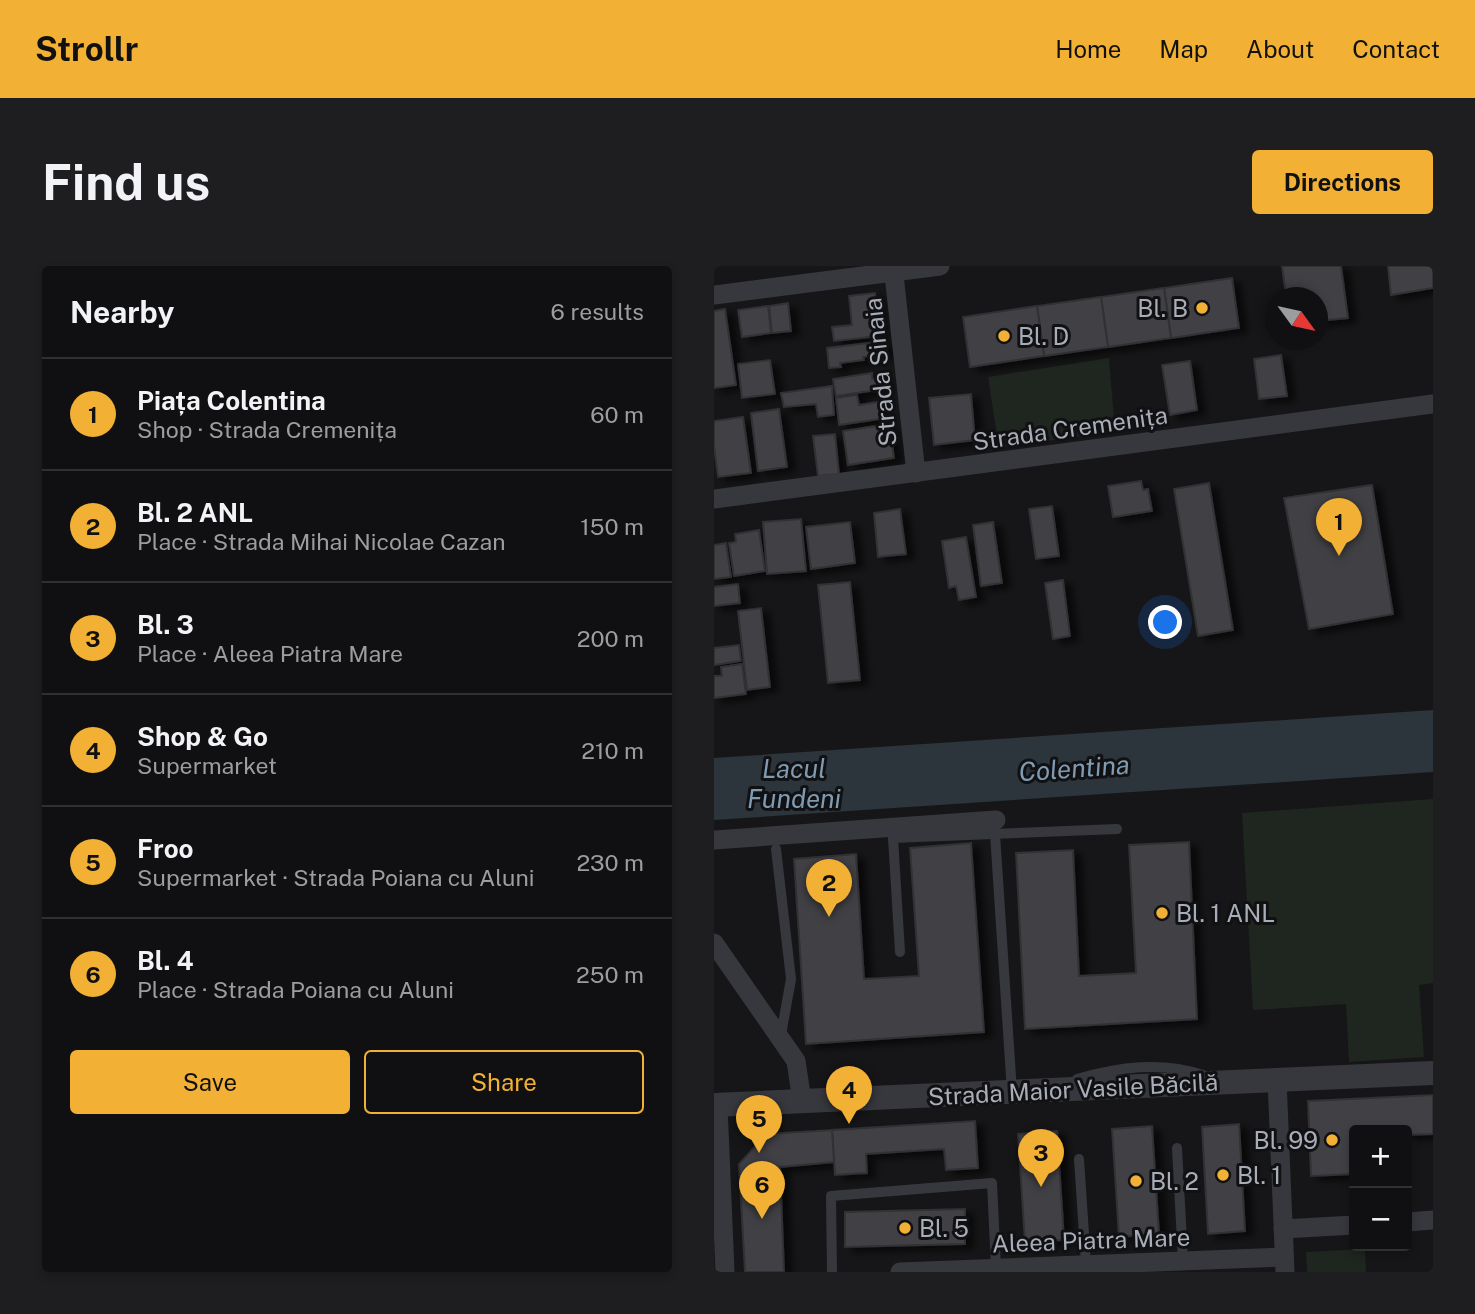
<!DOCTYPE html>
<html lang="en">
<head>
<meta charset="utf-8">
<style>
	body { margin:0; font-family:"Public Sans",sans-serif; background:#1e1e20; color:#f1f3f6 }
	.controls { position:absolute; right:21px; bottom:21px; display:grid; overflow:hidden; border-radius:7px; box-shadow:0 4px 10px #0003 }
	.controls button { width:63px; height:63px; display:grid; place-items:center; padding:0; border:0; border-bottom:2px solid #303032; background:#101012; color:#f1f3f6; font:35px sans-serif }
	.compass { position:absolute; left:551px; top:21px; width:63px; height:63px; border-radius:50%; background:#101012; box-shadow:0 4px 10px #0003; rotate:123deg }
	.you { position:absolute; left:452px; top:357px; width:24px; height:24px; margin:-18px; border:5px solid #fff; border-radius:50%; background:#1a73e8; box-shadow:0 0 0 10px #1a73e833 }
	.badge { display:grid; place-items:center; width:46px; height:46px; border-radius:50%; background:#f2b134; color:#111; font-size:23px; font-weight:700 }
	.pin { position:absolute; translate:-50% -58px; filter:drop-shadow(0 2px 4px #0008) }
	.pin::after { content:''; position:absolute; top:37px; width:24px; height:21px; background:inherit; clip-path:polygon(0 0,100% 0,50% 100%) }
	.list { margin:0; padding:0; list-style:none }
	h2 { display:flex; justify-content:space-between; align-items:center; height:91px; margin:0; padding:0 28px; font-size:30px }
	h2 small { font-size:23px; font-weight:400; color:#9c9d9f }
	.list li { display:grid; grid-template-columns:46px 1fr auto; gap:21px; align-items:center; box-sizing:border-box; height:112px; padding:0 28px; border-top:2px solid #303032 }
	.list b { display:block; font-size:26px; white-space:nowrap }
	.list p { margin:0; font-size:23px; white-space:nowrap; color:#9c9d9f }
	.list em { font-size:23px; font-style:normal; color:#9c9d9f }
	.actions { display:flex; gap:14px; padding:21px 28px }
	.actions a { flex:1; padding:16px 0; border:2px solid #f2b134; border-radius:7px; text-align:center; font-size:24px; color:#f2b134 }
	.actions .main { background:#f2b134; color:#111 }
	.map { position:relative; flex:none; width:719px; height:1006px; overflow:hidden; border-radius:7px }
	header { display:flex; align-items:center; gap:42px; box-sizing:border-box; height:98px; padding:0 35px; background:#f2b134; color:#111 }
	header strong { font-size:33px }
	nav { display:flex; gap:38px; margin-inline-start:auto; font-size:24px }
	.intro { display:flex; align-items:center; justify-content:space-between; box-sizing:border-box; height:168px; padding:0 42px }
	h1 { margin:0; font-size:49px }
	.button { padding:18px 32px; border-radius:7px; background:#f2b134; color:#111; font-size:24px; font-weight:700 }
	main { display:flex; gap:42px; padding:0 42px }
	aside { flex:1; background:#101012; border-radius:7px; box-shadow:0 4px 10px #0003 }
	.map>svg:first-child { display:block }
</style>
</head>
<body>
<header>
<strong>Strollr</strong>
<nav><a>Home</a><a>Map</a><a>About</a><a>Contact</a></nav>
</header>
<div class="intro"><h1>Find us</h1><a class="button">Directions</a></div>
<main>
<aside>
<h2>Nearby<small>6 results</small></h2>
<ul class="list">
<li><span class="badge">1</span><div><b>Piața Colentina</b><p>Shop · Strada Cremenița</p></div><em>60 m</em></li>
<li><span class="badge">2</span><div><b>Bl. 2 ANL</b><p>Place · Strada Mihai Nicolae Cazan</p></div><em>150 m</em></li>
<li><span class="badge">3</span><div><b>Bl. 3</b><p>Place · Aleea Piatra Mare</p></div><em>200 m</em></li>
<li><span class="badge">4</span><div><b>Shop &amp; Go</b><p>Supermarket</p></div><em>210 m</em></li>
<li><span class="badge">5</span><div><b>Froo</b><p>Supermarket · Strada Poiana cu Aluni</p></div><em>230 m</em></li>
<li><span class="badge">6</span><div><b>Bl. 4</b><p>Place · Strada Poiana cu Aluni</p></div><em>250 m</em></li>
</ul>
<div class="actions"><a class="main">Save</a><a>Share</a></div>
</aside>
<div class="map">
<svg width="719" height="1006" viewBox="0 0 719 1006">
	<defs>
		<filter id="shadow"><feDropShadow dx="8" dy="4.5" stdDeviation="3.5" flood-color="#0009"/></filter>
	</defs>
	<rect width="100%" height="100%" fill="#161618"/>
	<g fill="#1e261f">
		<polygon points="395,92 401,165 285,182 274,111"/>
		<polygon points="719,533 719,717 705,719 710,791 635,796 632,738 539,744 528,547"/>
		<polygon points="651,983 652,1006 593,1006 592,986"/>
	</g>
	<polygon fill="#2c353c" points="719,444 719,506 0,554 0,492"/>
	<g fill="#404145" stroke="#303034" stroke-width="2" filter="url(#shadow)">
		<polygon points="568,0 627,0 634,52 604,55 604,32 591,32 590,27 572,30"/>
		<polygon points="674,0 719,0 719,22 677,29"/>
		<polygon points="518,12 525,62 457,72 450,22"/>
		<polygon points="450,22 457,72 394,81 387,31"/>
		<polygon points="161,27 165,70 120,75 118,61 138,59 135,30"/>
		<polygon points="387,31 394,81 330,90 323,40"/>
		<polygon points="74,37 77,65 58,67 55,40"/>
		<polygon points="54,40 57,67 28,71 24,44"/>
		<polygon points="323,40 330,90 256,101 249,51"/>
		<polygon points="11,43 22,119 0,122 0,45"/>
		<polygon points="171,75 173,88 149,91 150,94 126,97 127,101 115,102 113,82"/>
		<polygon points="567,89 573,130 545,133 540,93"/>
		<polygon points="56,94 61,128 28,132 24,98"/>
		<polygon points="476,95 483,144 456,149 448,99"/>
		<polygon points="158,107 158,113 169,112 170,123 122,130 119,113"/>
		<polygon points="118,120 120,149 104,151 102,138 70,141 67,127"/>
		<polygon points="257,128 261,174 220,179 215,132"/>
		<polygon points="143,129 145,139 164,136 166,153 125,159 122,132"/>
		<polygon points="65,143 73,201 44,205 37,147"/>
		<polygon points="29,151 37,207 4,211 0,180 0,155"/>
		<polygon points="175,158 180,192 134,199 129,165"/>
		<polygon points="121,168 125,208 104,210 99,170"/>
		<polygon points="427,215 429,224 434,223 438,245 399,251 394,220"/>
		<polygon points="495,217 519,364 484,370 460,223"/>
		<polygon points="658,219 679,348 595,363 570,232"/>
		<polygon points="338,240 345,290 322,293 315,243"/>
		<polygon points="186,243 192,288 164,291 160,247"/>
		<polygon points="87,253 92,305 53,308 49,256"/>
		<polygon points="136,256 141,297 97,303 92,261"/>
		<polygon points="279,256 288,317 267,320 259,259"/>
		<polygon points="45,264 51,305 20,310 15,277 22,276 21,268"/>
		<polygon points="252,271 262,331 245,334 242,320 235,322 228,275"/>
		<polygon points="12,277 17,311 0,313 0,279"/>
		<polygon points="349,314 356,370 339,373 331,317"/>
		<polygon points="136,316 146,414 114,417 104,319"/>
		<polygon points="24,318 26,337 0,340 0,321"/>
		<polygon points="47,342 56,421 33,424 24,345"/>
		<polygon points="25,379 27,395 0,399 0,382"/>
		<polygon points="28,398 32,428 0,432 0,410 8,410 7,401"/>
		<polygon points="475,576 483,753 311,763 302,587 359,584 365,710 422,707 415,579"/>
		<polygon points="257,577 270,766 92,778 80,593 142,588 150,713 205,710 196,582"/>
		<polygon points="719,829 719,868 693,869 693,864 640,864 640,908 597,910 594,835"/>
		<polygon points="261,855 264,902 232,904 230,883 152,888 153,907 121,909 118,864"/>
		<polygon points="525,858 531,965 494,968 488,861"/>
		<polygon points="438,860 445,968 405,971 398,863"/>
		<polygon points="118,864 120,896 66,901 70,1006 31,1006 25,898 52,868"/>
		<polygon points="343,865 350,974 311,976 304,868"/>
		<polygon points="251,943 251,978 131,981 131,946"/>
	</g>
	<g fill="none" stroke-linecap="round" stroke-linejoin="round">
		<g stroke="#37383d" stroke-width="10">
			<polyline points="281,568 298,826"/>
			<polyline points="62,583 77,713 67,769"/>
			<polyline points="186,686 179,572 403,563"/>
			<path d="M363 813C405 801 447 795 489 809"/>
			<polyline points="463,882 469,994"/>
			<polyline points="365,893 372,998"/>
			<polyline points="118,1006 117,930 278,917 282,1002"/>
		</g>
		<g stroke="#37383d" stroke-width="19">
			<polyline points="179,0 202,207"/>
			<polyline points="0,29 226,0"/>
			<polyline points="0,233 719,138"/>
			<polyline points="0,574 282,554"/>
			<polyline points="0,677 82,795 88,835"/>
			<polyline points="563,813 571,1006"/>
			<polyline points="4,839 11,1006"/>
			<polyline points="693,956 719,954"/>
			<polyline points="569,963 640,959"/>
			<polyline points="186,1006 570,991"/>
		</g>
		<polyline stroke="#37383d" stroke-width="24" points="0,839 719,807"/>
	</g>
	<g fill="#f2b134" stroke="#111113" stroke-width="2.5">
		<circle cx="488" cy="42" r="7"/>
		<circle cx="290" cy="70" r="7"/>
		<circle cx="448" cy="647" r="7"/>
		<circle cx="618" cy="874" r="7"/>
		<circle cx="509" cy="909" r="7"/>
		<circle cx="422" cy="915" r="7"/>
		<circle cx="191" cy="962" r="7"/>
	</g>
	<g text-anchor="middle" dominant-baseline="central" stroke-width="6" stroke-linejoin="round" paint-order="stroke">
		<g font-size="24" fill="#a8adb8" stroke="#111113" text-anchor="start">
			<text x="474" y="42" text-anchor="end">Bl. B</text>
			<text x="304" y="70">Bl. D</text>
			<text x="462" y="647">Bl. 1 ANL</text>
			<text x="604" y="874" text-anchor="end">Bl. 99</text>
			<text x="523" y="909">Bl. 1</text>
			<text x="436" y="915">Bl. 2</text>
			<text x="205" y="962">Bl. 5</text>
		</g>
		<g font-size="24" fill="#a8adb8" stroke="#111113">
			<text transform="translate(166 106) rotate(-96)">Strada Sinaia</text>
			<text transform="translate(356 162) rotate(-8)">Strada Cremenița</text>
			<text transform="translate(359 823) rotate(-3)">Strada Maior Vasile Băcilă</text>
			<text transform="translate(377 974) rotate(-2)">Aleea Piatra Mare</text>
		</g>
		<g font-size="26" font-style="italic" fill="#7f9bb3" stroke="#111113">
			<text x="80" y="502">Lacul<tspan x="80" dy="30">Fundeni</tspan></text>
			<text transform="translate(360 502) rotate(-4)">Colentina</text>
		</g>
	</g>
</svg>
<div class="controls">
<button>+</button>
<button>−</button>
</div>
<svg class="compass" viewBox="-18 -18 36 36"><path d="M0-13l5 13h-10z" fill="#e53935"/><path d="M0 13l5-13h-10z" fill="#9c9d9f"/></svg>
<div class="you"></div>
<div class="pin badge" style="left:625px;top:290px">1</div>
<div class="pin badge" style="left:115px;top:651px">2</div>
<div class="pin badge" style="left:327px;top:921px">3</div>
<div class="pin badge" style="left:135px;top:858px">4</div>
<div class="pin badge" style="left:45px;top:887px">5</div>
<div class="pin badge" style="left:48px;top:953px">6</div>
</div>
</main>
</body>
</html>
